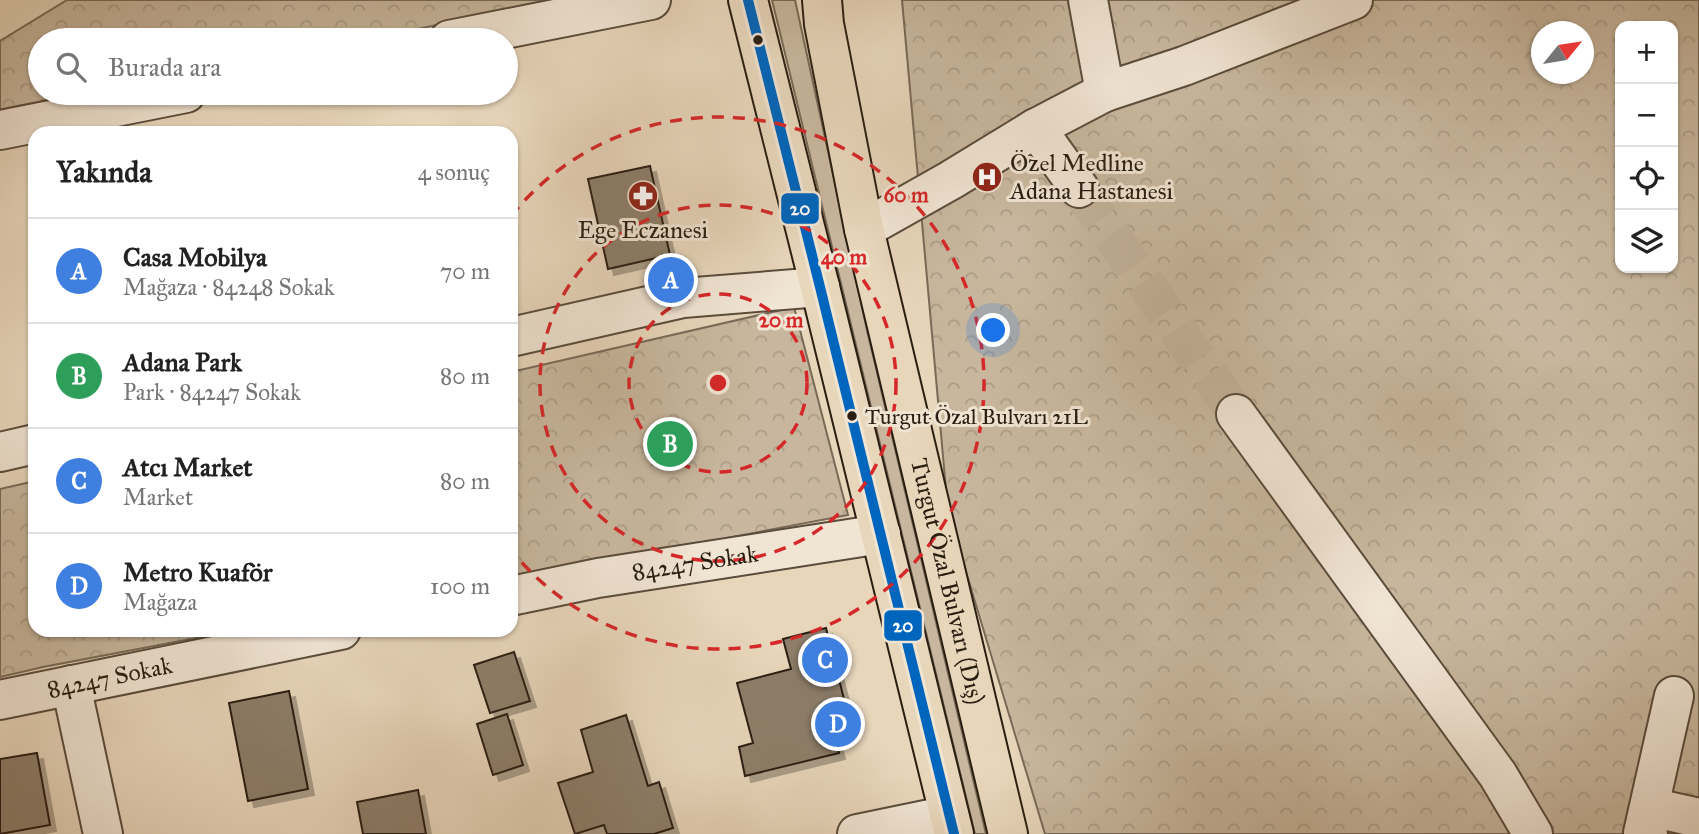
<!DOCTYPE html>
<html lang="tr">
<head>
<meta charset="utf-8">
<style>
	body { margin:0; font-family:"IM FELL Great Primer",serif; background:#f2f2f2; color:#222 }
	.controls { position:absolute; right:21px; top:21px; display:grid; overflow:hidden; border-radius:14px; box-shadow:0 2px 5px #0004 }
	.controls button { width:63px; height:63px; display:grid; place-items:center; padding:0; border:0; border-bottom:2px solid #e0e0e0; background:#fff; color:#222; font:35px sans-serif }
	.compass { position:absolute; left:1531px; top:21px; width:63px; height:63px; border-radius:50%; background:#fff; box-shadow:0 2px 5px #0004; rotate:60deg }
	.you { position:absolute; left:994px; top:331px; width:24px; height:24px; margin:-18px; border:5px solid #fff; border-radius:50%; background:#1a73e8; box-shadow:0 0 0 10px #1a73e833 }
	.badge { display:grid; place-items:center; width:46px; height:46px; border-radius:50%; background:#0b8043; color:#fff; font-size:23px; font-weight:700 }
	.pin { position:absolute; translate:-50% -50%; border:4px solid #fff; box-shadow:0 2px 7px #0006 }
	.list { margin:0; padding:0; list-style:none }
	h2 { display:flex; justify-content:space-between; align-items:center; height:91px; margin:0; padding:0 28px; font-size:30px }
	h2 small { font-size:23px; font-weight:400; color:#767676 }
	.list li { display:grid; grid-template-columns:46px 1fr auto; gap:21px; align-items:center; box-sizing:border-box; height:105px; padding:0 28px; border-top:2px solid #e0e0e0 }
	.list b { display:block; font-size:26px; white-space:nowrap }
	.list p { margin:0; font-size:23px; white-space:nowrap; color:#767676 }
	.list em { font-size:23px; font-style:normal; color:#767676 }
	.icon { flex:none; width:38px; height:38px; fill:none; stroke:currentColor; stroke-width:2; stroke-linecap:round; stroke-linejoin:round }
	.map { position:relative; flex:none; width:1699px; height:834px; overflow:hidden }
	.search { position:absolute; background:#fff; box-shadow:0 2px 5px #0004; left:28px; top:28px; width:490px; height:77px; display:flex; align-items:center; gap:18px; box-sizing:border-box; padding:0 24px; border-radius:38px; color:#767676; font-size:26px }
	.panel { position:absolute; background:#fff; box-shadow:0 2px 5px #0004; left:28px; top:126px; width:490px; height:511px; border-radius:21px }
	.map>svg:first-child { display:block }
</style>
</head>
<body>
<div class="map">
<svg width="1699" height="834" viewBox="0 0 1699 834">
	<defs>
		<pattern id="park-crowns" width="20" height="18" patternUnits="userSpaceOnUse" patternTransform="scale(1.75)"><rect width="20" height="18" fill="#c8b79e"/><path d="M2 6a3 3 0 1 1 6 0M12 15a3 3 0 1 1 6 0" fill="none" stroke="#ac9d87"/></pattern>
		<filter id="shadow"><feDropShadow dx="6" dy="6" stdDeviation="0" flood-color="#0004"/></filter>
	</defs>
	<rect width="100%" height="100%" fill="#e8d6bb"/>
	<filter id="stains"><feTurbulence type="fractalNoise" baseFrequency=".00286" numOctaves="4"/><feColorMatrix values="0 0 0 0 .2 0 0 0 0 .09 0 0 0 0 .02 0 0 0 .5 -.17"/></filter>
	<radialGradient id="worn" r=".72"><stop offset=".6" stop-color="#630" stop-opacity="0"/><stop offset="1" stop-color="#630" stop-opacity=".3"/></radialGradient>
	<polygon fill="#c8b79e" stroke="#796a58" stroke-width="2" points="772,0 795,0 867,330 986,834 975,834"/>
	<g fill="url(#park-crowns)" stroke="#796a58" stroke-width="2" fill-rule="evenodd">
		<polygon points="67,0 558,0 364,40 40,40 40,93 110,93 0,115 0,41"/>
		<path d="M902 0H1699V834H1045L948 512ZM1620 26H1673V268H1620ZM1542 32H1584V74H1542Z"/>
		<polygon points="794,307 848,515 511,579 511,372"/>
		<polygon points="35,481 35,630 238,630 43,667 0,677 0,489"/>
	</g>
	<g fill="#8d7e6a" stroke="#2a1e12" stroke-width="2" filter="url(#shadow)">
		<polygon points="650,166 670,255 608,269 588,179"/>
		<polygon points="826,628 845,703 827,707 839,753 745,776 739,747 753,743 737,683 791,669 783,639"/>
		<polygon points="514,652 530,701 490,713 474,665"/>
		<polygon points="289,691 308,789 248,801 229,703"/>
		<polygon points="507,714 523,765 493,775 477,724"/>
		<polygon points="626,715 648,786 659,782 673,828 654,834 607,834 604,825 575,834 558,783 593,772 581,730"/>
		<polygon points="37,753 50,825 0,834 0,759"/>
		<polygon points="418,790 426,834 363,834 357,802"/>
	</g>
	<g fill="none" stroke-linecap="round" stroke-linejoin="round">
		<polyline stroke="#c2b199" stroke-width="38" stroke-dasharray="38 19" stroke-linecap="butt" points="1079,188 1236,414"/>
		<g stroke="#5a4c3c" stroke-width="42">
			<g id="minor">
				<polyline points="1088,0 1105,92"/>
				<polyline points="449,40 651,0"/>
				<polyline points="1036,128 1079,188"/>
				<polyline points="0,130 186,93"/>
				<polyline points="864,229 951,180 1036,128 1105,92 1184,66 1353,0"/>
				<polyline points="511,337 683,298 820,287"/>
				<polyline points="1236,414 1498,775 1533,834"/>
				<polyline points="0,452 35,444"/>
				<path id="s1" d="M511 596 598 578 881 534"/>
				<polyline points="71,685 103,834"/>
				<path id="s2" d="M0 700 341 630"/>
				<polyline points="1650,807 1699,818"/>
				<polyline points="857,834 949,815"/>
				<polyline points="1648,834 1643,833 1674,696"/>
			</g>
		</g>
		<g stroke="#2a1e12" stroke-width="42">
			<g id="major">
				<polyline points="748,0 820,287 954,834"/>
				<path id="s3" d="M822 0 824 24 864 229 1008 834"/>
			</g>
		</g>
		<use href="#minor" stroke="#f0e4d3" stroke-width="38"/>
		<use href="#major" stroke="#e8d6bb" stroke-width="38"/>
		<g stroke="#f0e4d3" stroke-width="16">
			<polyline id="bus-1" points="748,0 820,287 954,834"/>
		</g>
		<use href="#bus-1" stroke="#0065bd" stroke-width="10"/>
	</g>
	<g fill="none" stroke="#d62828" stroke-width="3.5" stroke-dasharray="12 9">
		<circle cx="718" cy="383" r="89"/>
		<circle cx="718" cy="383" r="178"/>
		<path d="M511 216A266 266 0 1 1 511 550"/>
	</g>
	<defs>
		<g id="hospital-disc" transform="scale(1.575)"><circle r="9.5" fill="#8f2418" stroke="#f0e4d3"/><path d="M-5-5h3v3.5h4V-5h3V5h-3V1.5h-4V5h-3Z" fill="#fff"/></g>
		<g id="pharmacy-disc" transform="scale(1.575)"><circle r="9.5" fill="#8f2418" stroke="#f0e4d3"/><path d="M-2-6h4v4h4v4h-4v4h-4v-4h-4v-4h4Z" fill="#fff"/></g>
	</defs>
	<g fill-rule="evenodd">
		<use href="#hospital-disc" x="987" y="177"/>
		<use href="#pharmacy-disc" x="643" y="196"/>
	</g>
	<g fill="#2a1e12" stroke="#f0e4d3" stroke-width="2.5">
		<circle cx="758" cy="40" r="6"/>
		<circle cx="852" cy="416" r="6"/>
	</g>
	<g text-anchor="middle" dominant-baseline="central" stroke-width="6" stroke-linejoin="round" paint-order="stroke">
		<g font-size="22" fill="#2a1e12" stroke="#f0e4d3" text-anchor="start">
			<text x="865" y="416">Turgut Özal Bulvarı 21L</text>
		</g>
		<g font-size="24" fill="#2a1e12" stroke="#f0e4d3" text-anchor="start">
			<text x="1010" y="163">Özel Medline<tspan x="1010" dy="28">Adana Hastanesi</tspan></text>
			<text x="643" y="230" text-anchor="middle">Ege Eczanesi</text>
		</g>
		<g font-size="24" fill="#2a1e12" stroke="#f0e4d3">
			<text stroke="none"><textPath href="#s1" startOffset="187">84247 Sokak</textPath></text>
			<text stroke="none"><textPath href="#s3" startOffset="595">Turgut Özal Bulvarı (Dış)</textPath></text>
			<text stroke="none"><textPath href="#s2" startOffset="112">84247 Sokak</textPath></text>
		</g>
	</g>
	<circle cx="718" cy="383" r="10" fill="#d62828" stroke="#f0e4d3" stroke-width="3.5"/>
	<g font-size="21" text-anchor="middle" font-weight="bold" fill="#d62828" stroke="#f0e4d3" stroke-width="6" stroke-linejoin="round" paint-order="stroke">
		<text x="906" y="202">60 m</text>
		<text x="844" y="264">40 m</text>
		<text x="781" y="327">20 m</text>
	</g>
	<g stroke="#f0e4d3" stroke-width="2.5">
		<rect x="780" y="192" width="40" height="33" rx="7" fill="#0065bd"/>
		<rect x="883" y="609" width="40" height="33" rx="7" fill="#0065bd"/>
	</g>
	<g font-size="19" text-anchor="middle" font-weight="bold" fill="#fff">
		<text x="800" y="215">20</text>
		<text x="903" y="632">20</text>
	</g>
	<rect width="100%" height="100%" filter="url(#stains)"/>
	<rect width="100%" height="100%" fill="url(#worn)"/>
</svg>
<div class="controls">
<button>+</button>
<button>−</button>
<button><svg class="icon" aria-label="locate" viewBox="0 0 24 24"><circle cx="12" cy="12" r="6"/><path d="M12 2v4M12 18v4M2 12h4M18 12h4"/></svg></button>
<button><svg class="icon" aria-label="layers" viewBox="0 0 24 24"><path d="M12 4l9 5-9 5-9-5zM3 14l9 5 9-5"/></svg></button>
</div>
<svg class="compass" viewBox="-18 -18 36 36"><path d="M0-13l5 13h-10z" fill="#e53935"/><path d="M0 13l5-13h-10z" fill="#767676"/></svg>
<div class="you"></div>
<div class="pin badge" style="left:671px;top:280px;background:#3f7fe0">A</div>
<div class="pin badge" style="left:670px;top:444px;background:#2e9e5b">B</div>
<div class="pin badge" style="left:825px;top:660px;background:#3f7fe0">C</div>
<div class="pin badge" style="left:838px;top:724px;background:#3f7fe0">D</div>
<div class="search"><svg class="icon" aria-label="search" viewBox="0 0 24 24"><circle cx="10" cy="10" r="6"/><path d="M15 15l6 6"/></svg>Burada ara</div>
<section class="panel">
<h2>Yakında<small>4 sonuç</small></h2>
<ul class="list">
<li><span class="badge" style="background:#3f7fe0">A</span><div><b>Casa Mobilya</b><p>Mağaza · 84248 Sokak</p></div><em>70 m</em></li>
<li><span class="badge" style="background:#2e9e5b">B</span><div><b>Adana Park</b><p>Park · 84247 Sokak</p></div><em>80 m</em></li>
<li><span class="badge" style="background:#3f7fe0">C</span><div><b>Atcı Market</b><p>Market</p></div><em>80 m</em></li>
<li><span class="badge" style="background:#3f7fe0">D</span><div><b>Metro Kuaför</b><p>Mağaza</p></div><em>100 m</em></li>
</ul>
</section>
</div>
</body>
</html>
